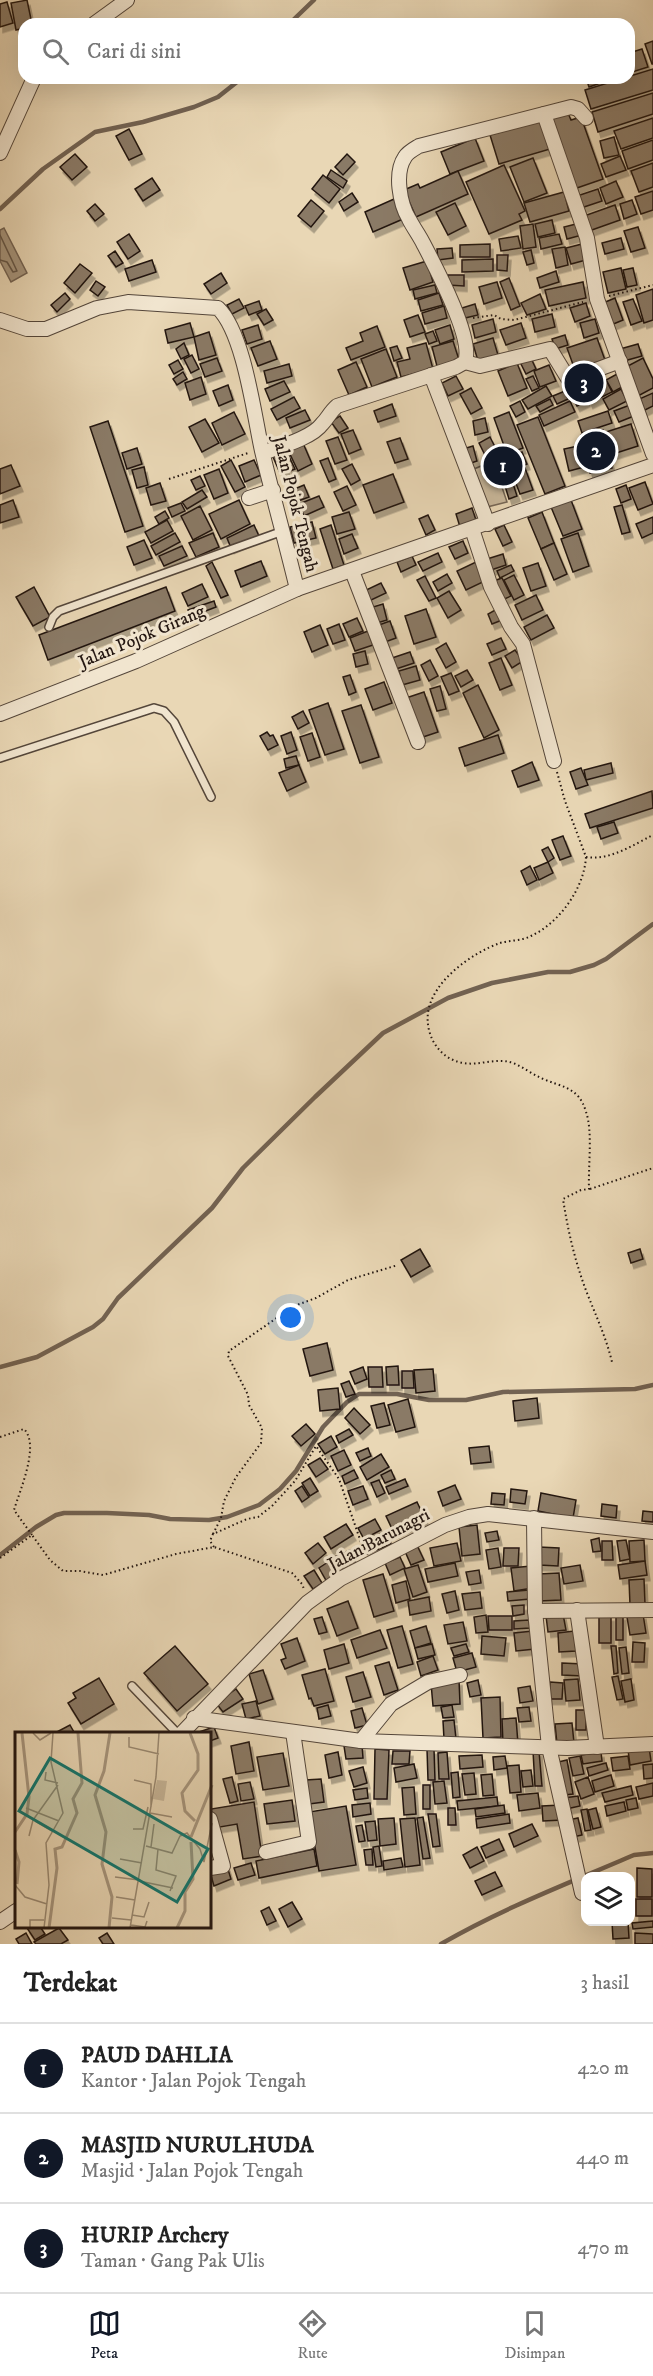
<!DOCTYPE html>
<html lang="id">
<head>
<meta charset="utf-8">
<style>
	body { margin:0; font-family:"IM FELL DW Pica",serif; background:#f6f6f6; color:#222 }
	.controls { position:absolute; right:18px; bottom:18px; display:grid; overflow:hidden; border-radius:12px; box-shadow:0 6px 24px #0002 }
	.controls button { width:54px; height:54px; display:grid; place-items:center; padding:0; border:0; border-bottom:2px solid #e0e0e0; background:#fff; color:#222; font:30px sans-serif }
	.you { position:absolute; left:291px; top:1318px; width:21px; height:21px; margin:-15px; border:4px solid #fff; border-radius:50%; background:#1a73e8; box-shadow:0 0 0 9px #1a73e833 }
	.badge { display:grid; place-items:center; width:39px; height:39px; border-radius:50%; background:#111827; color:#fff; font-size:20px; font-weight:700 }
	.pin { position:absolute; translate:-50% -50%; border:3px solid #fff; box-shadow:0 2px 6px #0006 }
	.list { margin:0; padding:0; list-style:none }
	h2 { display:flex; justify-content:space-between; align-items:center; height:78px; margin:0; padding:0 24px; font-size:26px }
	h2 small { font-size:20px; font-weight:400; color:#767676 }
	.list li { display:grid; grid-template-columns:39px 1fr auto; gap:18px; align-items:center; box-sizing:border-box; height:90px; padding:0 24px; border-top:2px solid #e0e0e0 }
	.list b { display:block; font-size:22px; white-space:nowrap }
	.list p { margin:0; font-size:20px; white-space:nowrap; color:#767676 }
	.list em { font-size:20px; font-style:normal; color:#767676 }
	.icon { flex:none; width:33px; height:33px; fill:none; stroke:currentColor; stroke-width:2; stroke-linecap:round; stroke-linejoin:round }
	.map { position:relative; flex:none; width:653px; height:1944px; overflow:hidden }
	.search { position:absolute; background:#fff; box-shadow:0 6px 24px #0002; left:18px; right:18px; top:18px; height:66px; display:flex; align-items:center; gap:15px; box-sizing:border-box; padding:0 21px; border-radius:18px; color:#767676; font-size:22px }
	.sheet { height:348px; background:#fff }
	nav { display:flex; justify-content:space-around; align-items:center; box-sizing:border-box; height:84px; border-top:2px solid #e0e0e0; background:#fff; font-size:16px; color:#767676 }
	nav a { display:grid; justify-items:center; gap:3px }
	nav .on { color:#111827 }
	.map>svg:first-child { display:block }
</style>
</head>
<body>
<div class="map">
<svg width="653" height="1944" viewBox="0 0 653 1944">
	<defs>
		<filter id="shadow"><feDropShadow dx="3" dy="5.5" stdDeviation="0" flood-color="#0004"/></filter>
	</defs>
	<rect width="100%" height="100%" fill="#e9d7b5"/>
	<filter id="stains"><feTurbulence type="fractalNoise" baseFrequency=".00333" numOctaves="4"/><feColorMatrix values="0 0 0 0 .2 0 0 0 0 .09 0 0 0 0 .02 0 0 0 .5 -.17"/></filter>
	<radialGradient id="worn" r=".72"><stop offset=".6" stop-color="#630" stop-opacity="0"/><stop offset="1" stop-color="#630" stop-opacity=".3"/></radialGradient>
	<polygon fill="#c7b699" stroke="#756655" stroke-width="1.5" points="493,461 507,502 487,507 474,469"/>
	<polygon fill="#a6957d" stroke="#726252" stroke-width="1.5" points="4,228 27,273 11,282 0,261 0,230"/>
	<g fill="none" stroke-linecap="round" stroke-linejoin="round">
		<polyline stroke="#645647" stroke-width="1.5" points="0,235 17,271 13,272 7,262 0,260"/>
		<g stroke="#726252" stroke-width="4.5">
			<polyline points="289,24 314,0"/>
			<polyline points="0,209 43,169 95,132 143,122 194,107 218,97 242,78"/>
			<polyline points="0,1367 37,1357 93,1327 103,1319 118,1298 212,1208 243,1168 315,1097 383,1033 448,998 492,983 548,972 570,972 594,965 606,959 653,924"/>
			<polyline points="0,1555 36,1527 56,1515 64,1513 107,1513 149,1515 170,1519 209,1520 227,1517 259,1505 280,1489 296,1471 323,1427 347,1402 359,1394 397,1394 429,1400 466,1400 503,1392 635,1389 653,1385"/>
			<path d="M441 1944C503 1908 569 1883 634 1855L653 1853"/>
		</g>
	</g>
	<g fill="#8a7a66" stroke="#231611" stroke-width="1.5" filter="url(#shadow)">
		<polygon points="27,0 32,24 24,24 24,28 16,30 11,3"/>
		<polygon points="7,2 13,23 0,27 0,4"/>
		<polygon points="653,41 653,64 652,64 645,44"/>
		<polygon points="642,49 648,67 629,73 629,53"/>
		<polygon points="653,69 653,90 591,109 585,90"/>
		<polygon points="586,78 615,78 589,87"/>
		<polygon points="653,93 653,114 598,132 592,112"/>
		<polygon points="568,113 571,120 581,117 603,179 574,189 549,119"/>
		<polygon points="653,118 653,138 621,149 614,131"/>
		<polygon points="542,119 550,149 499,164 490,135"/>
		<polygon points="129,129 142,154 129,160 116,136"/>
		<polygon points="614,137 619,155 604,158 600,141"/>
		<polygon points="475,138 484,161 450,174 441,152"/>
		<polygon points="653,140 653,160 628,169 622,151"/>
		<polygon points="75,154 87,167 72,180 60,167"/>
		<polygon points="347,154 355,162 343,175 335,167"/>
		<polygon points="620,156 626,170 606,177 601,164"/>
		<polygon points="533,158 547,193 524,202 510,167"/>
		<polygon points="653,163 653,187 639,192 631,171"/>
		<polygon points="504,165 525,211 519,214 522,220 489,234 466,182"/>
		<polygon points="331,170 347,181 343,188 327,177"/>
		<polygon points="458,171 468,194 416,217 404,190 418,184 420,188"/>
		<polygon points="323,175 340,189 329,203 312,189"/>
		<polygon points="152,178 160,190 143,201 135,189"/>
		<polygon points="616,181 623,197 606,204 600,188"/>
		<polygon points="598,189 602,201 578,209 574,197"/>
		<polygon points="653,191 653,210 641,214 635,197"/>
		<polygon points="564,192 569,211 530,222 524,203"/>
		<polygon points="352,193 358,202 344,211 339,202"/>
		<polygon points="394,199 403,219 373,232 365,212"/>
		<polygon points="311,200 324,211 311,227 298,216"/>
		<polygon points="632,200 637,214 624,219 620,204"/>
		<polygon points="455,203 466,226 448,235 436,212"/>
		<polygon points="95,204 104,214 95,221 87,211"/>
		<polygon points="615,205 620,220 589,231 584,216"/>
		<polygon points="552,220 555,233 538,237 535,224"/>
		<polygon points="580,223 582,235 567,239 564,227"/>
		<polygon points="533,224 536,247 523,249 520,226"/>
		<polygon points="638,227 645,248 631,252 624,231"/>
		<polygon points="129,234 140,251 128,259 117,242"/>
		<polygon points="559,234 562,244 541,249 539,238"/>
		<polygon points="518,236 521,248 501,251 499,239"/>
		<polygon points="621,238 624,249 605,254 602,243"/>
		<polygon points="490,244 490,257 460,257 460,245"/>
		<polygon points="582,244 586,260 571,264 566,248"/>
		<polygon points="565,247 568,265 556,268 552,249"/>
		<polygon points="452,248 453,258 438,260 437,249"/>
		<polygon points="531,250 534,263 527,265 523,252"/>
		<polygon points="115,251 123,263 116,267 108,256"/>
		<polygon points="497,255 508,255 507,271 497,270"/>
		<polygon points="493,259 493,271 462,272 462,260"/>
		<polygon points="152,260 156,272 129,281 125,269"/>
		<polygon points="427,261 433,282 410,290 403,268"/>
		<polygon points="80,264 92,273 75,293 64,283"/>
		<polygon points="621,268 626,289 608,293 603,272"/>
		<polygon points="633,268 637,285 627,287 623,270"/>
		<polygon points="556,271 559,282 540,288 537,278"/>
		<polygon points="221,273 227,283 211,294 204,284"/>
		<polygon points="448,275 464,275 464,286 448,285"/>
		<polygon points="509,278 520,306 511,310 500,282"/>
		<polygon points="96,281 105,287 98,296 90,290"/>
		<polygon points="497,282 502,298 484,304 479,287"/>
		<polygon points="583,282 586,298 549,306 545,290"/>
		<polygon points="435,285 437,293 415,299 413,290"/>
		<polygon points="653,289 653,320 644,323 636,295"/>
		<polygon points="65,293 70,299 57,312 51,305"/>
		<polygon points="439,293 443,305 421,311 418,300"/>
		<polygon points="540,294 546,309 527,315 521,303"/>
		<polygon points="615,298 623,320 611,325 603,303"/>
		<polygon points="239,299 244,308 232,314 227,305"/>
		<polygon points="633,299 642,321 631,325 623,302"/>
		<polygon points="259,301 262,310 249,315 245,306"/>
		<polygon points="586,303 590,316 575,322 570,308"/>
		<polygon points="475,304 478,315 465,318 462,308"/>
		<polygon points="444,306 447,318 425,324 422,313"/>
		<polygon points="266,309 273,320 264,325 257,314"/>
		<polygon points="552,314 555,327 535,332 532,319"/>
		<polygon points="418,315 425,332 410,337 404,320"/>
		<polygon points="493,319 496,332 475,338 472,325"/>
		<polygon points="595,319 599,333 584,338 580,323"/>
		<polygon points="190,323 194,337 168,343 165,330"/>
		<polygon points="521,323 526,338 506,345 500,330"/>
		<polygon points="258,325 262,339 247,344 242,330"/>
		<polygon points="450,325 454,339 440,344 435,330"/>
		<polygon points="377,326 385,347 351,360 346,348 363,341 360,333"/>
		<polygon points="433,331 437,341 429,344 425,334"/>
		<polygon points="209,332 216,355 199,360 194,337"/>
		<polygon points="565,335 568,345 555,349 552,339"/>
		<polygon points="493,338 498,355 478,361 473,344"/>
		<polygon points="597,338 605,360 575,370 567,348"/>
		<polygon points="270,341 277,359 258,366 251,348"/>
		<polygon points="453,341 460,363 438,370 432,347"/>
		<polygon points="184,343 189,355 181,359 176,349"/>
		<polygon points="426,343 433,369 401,377 397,362 410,359 407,348"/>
		<polygon points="638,344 642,356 624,361 620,349"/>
		<polygon points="397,346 402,358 394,361 390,348"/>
		<polygon points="386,349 397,377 372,387 361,359"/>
		<polygon points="192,355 199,369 191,373 184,359"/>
		<polygon points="530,356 536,369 526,374 520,362"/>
		<polygon points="217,358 222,371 205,377 200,364"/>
		<polygon points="643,358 653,379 653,388 638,396 624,368"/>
		<polygon points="178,360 183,369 174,374 169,365"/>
		<polygon points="356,362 367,387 349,395 338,370"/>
		<polygon points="517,363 527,388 508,396 498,371"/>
		<polygon points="289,364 292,376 267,383 264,371"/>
		<polygon points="549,365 556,381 540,387 534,371"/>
		<polygon points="183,372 187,379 177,385 173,379"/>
		<polygon points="617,374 624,386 613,392 606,380"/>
		<polygon points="456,376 463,389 448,396 442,383"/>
		<polygon points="533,376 539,388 532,391 526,379"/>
		<polygon points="201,377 206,394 190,400 185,383"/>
		<polygon points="606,380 612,392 590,403 584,391"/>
		<polygon points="284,381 290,392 270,401 265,389"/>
		<polygon points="228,385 233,400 219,406 213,391"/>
		<polygon points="546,386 552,396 528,409 522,400"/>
		<polygon points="471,388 482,408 471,414 460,394"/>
		<polygon points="621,389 627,401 609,410 603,399"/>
		<polygon points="565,391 568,399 557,404 553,396"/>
		<polygon points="582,391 587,401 577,406 572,396"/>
		<polygon points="653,393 653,406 643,411 637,400"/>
		<polygon points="294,397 300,408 277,420 271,409"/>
		<polygon points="550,399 553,405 540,412 536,406"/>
		<polygon points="520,401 525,412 516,417 510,406"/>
		<polygon points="570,401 575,412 544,426 539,415"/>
		<polygon points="392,404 396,416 378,422 374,411"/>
		<polygon points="630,405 634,416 619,422 614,411"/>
		<polygon points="305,410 310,420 290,428 286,418"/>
		<polygon points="608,411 612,423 582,433 578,421"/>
		<polygon points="234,412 245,434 222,445 212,423"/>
		<polygon points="509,412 523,448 507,454 494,418"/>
		<polygon points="340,416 348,428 339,433 331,422"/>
		<polygon points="538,417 565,486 545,494 517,425"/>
		<polygon points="485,418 488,432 475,435 473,421"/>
		<polygon points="205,419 219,443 202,452 189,427"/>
		<polygon points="108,421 143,526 125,532 90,427"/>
		<polygon points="631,424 638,446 613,454 606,432"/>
		<polygon points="353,430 361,449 349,454 341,434"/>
		<polygon points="603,430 612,468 590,473 581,435"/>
		<polygon points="338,437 347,460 335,464 326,441"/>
		<polygon points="490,437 497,451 486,457 479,443"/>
		<polygon points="400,438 408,459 395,463 387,442"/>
		<polygon points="303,443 312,464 298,471 288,450"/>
		<polygon points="583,445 588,466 569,471 564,449"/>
		<polygon points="473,446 477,461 468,464 463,449"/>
		<polygon points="137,448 142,464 127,469 122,453"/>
		<polygon points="286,450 295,469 290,471 281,452"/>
		<polygon points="522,452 527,464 512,470 507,458"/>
		<polygon points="280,454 287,469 280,473 273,457"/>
		<polygon points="504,457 510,474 502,476 496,459"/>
		<polygon points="328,458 336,479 329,482 320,461"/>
		<polygon points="231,460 245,487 235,492 221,466"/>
		<polygon points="254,460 261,475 245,482 239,466"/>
		<polygon points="352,464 360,480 351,485 342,469"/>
		<polygon points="11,465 20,486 0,494 0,469"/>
		<polygon points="144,467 148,485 137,488 132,470"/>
		<polygon points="525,468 533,490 520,494 512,473"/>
		<polygon points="219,469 228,493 214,499 204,475"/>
		<polygon points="393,474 404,502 374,513 363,485"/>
		<polygon points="510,474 517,496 509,499 502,476"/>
		<polygon points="200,476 205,486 196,490 191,480"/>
		<polygon points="645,482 653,504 638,510 629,488"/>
		<polygon points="160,483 166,501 151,505 146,488"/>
		<polygon points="304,485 309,497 290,504 285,493"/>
		<polygon points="626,485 631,499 621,503 616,489"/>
		<polygon points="347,486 356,505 343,511 334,492"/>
		<polygon points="202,490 207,497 187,509 182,502"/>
		<polygon points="319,496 324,507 304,516 299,504"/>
		<polygon points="13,500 19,517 0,523 0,505"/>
		<polygon points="239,500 250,524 221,539 209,514"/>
		<polygon points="571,500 582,529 563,536 551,507"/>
		<polygon points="181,503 185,511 172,517 168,508"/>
		<polygon points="622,505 630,532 622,534 614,507"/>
		<polygon points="200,506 212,530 193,540 181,516"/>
		<polygon points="472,508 476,520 460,527 456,514"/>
		<polygon points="165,511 169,518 159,524 155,517"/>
		<polygon points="349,512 355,529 337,534 332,517"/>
		<polygon points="542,512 554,543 541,549 528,518"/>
		<polygon points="428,515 435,530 426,535 419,519"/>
		<polygon points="653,517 653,533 642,538 636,524"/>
		<polygon points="167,520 173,531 151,543 145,532"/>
		<polygon points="312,522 316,538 294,543 290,527"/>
		<polygon points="254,525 259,536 231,548 227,538"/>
		<polygon points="331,525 344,565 333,569 320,529"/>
		<polygon points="504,525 512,542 503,546 495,529"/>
		<polygon points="175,533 180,542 156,555 151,546"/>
		<polygon points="213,533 219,547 196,557 189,543"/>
		<polygon points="578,533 589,566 573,572 561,539"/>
		<polygon points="352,534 358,548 344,554 339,539"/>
		<polygon points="144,540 152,558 134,565 127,547"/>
		<polygon points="463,541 468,553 455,559 449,547"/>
		<polygon points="554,543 567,574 554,580 541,549"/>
		<polygon points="182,546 187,556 164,566 159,556"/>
		<polygon points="438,553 442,562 423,571 418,562"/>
		<polygon points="503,554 506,565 491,570 487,559"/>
		<polygon points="412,556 416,565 401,572 397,562"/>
		<polygon points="261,561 267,576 241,587 235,571"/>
		<polygon points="212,562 228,595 221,598 206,566"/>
		<polygon points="476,562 485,581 466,590 457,571"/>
		<polygon points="538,563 546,586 531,591 523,568"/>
		<polygon points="511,565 514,571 500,578 497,571"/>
		<polygon points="447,574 452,583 438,591 433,582"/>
		<polygon points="514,575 524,595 514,600 504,580"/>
		<polygon points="425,576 436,598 429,601 417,580"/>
		<polygon points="502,578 511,596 500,601 491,582"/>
		<polygon points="381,583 386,593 369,601 364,591"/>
		<polygon points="202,584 208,597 188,606 182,593"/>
		<polygon points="34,587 50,617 33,626 16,597"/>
		<polygon points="166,587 175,611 48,660 39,635"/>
		<polygon points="449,591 461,610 448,618 437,598"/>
		<polygon points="536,595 543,610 522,620 515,605"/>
		<polygon points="214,601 216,607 190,617 188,610"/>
		<polygon points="383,604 387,620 377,623 373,607"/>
		<polygon points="426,609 436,637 414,644 405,616"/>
		<polygon points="497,609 502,620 492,624 488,614"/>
		<polygon points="547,615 554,628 531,640 524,627"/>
		<polygon points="357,618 363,631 349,637 343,624"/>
		<polygon points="390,621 396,638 385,642 379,625"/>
		<polygon points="339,624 345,640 333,644 327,629"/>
		<polygon points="320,625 328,645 312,652 304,632"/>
		<polygon points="368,631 373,645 355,651 350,638"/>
		<polygon points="501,638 506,649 492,655 487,644"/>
		<polygon points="446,643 456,662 446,668 436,649"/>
		<polygon points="515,650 523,661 512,668 505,656"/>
		<polygon points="365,651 368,664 356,667 353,654"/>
		<polygon points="410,652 414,663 396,669 392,658"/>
		<polygon points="501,658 512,685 500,690 489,663"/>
		<polygon points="430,660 438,676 429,681 421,665"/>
		<polygon points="416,666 420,680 402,685 399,671"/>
		<polygon points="467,670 473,680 461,687 455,676"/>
		<polygon points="451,673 459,691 449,695 441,677"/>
		<polygon points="350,675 356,692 349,695 343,677"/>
		<polygon points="384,682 392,703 373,710 365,689"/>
		<polygon points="478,685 499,730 484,738 463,693"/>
		<polygon points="440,686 446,709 437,711 430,689"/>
		<polygon points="424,692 438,732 420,738 406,698"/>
		<polygon points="328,703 344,749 325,755 309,710"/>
		<polygon points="361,705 379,757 360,763 342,711"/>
		<polygon points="303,711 309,723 298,729 292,717"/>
		<polygon points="267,732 270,736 273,735 278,745 268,750 260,736"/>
		<polygon points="291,732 297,750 287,754 281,736"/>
		<polygon points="312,733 320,757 308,761 300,737"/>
		<polygon points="498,735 504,753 465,766 459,748"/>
		<polygon points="296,756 299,765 286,768 284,759"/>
		<polygon points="532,762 539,780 518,787 512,771"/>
		<polygon points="611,763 613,773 586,780 584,770"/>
		<polygon points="299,765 306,782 287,791 279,773"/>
		<polygon points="581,768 588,785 576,789 570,772"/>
		<polygon points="652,791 653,808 590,828 585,814"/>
		<polygon points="614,822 618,833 601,839 597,827"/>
		<polygon points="563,836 571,856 560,860 552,840"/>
		<polygon points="548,847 554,858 548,862 542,850"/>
		<polygon points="548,862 553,873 539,880 534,868"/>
		<polygon points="530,866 537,880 527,885 521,871"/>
		<polygon points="420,1249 430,1266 411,1277 401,1260"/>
		<polygon points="640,1249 643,1259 631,1263 628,1253"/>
		<polygon points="327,1343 333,1370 310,1376 303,1349"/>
		<polygon points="398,1366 399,1385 387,1385 386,1367"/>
		<polygon points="363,1367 367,1379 355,1384 350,1372"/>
		<polygon points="368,1367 382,1367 383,1387 369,1387"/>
		<polygon points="433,1369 435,1391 416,1393 414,1370"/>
		<polygon points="402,1371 413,1371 414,1388 402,1388"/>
		<polygon points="349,1381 355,1394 346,1397 341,1384"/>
		<polygon points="338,1388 340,1409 320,1411 318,1390"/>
		<polygon points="537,1398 539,1418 515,1421 513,1401"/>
		<polygon points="408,1399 415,1427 396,1432 388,1405"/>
		<polygon points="384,1403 390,1425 377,1428 371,1406"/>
		<polygon points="354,1408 370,1425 360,1434 345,1418"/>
		<polygon points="306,1424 315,1434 301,1446 292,1436"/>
		<polygon points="349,1429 353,1435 339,1443 336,1436"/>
		<polygon points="331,1436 337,1447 325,1454 318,1444"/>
		<polygon points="489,1446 491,1462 471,1464 469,1448"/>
		<polygon points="368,1448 371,1456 360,1461 356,1453"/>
		<polygon points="344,1450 351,1465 338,1471 331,1456"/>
		<polygon points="381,1454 389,1467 367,1480 360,1467"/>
		<polygon points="320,1458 328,1469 316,1477 308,1465"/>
		<polygon points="354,1470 358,1478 345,1484 342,1476"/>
		<polygon points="391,1470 395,1479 385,1483 381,1475"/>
		<polygon points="310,1478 318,1491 310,1496 302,1483"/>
		<polygon points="405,1479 408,1486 389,1494 386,1487"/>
		<polygon points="379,1480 385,1493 377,1497 371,1483"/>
		<polygon points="455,1485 461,1499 443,1506 438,1492"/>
		<polygon points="302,1486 309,1497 302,1502 295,1491"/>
		<polygon points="363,1486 368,1499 353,1505 348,1491"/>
		<polygon points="511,1489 527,1491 525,1504 510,1502"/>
		<polygon points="492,1493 505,1494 504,1505 491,1504"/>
		<polygon points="541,1493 576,1500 573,1518 538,1511"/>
		<polygon points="417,1502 425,1519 394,1533 386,1516"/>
		<polygon points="602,1504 617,1506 616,1518 601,1516"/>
		<polygon points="643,1511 653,1512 653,1522 642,1521"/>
		<polygon points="375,1519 381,1530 364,1539 358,1528"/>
		<polygon points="346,1524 353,1535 331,1549 324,1537"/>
		<polygon points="477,1525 480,1554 462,1556 459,1527"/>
		<polygon points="497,1531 499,1540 487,1542 485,1533"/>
		<polygon points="386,1532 391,1544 367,1554 362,1542"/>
		<polygon points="599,1538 601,1551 593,1552 591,1540"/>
		<polygon points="626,1540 630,1559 620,1561 617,1541"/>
		<polygon points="644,1540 645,1561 630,1562 629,1541"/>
		<polygon points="602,1541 612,1541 613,1560 602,1560"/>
		<polygon points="318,1543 326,1553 313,1564 305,1553"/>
		<polygon points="416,1543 424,1560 411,1565 404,1549"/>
		<polygon points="457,1543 461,1561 434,1566 430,1548"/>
		<polygon points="539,1547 559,1548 558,1566 539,1565"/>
		<polygon points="498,1548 501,1567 489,1569 486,1550"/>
		<polygon points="504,1548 519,1548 518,1566 503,1566"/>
		<polygon points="350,1550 357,1565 339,1573 332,1558"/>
		<polygon points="400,1557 405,1568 390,1575 385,1563"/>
		<polygon points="645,1561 647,1575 620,1579 618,1565"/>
		<polygon points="328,1562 336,1576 327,1582 319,1568"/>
		<polygon points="455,1563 458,1576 428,1582 425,1569"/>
		<polygon points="418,1565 427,1592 413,1597 404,1569"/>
		<polygon points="580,1565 583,1581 564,1584 561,1568"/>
		<polygon points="531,1566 533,1588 514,1591 511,1568"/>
		<polygon points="314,1570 322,1583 313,1589 304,1576"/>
		<polygon points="479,1570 481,1583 469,1585 466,1572"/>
		<polygon points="559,1573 561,1600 539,1601 538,1574"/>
		<polygon points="383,1574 394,1611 374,1617 363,1580"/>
		<polygon points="644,1579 645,1604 630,1605 629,1580"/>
		<polygon points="406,1581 410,1599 396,1603 392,1585"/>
		<polygon points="529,1590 530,1599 508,1601 507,1592"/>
		<polygon points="455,1591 459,1610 447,1613 442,1594"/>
		<polygon points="480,1592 482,1608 465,1610 462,1594"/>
		<polygon points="429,1597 431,1611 410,1615 408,1601"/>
		<polygon points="348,1601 358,1628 337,1636 327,1609"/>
		<polygon points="524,1605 524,1614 513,1616 512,1606"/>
		<polygon points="563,1614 566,1630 548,1632 546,1616"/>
		<polygon points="643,1614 646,1633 630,1635 627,1617"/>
		<polygon points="486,1615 488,1632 476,1633 474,1617"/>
		<rect x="616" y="1615" width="7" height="25"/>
		<polygon points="488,1616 512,1616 512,1630 489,1630"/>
		<rect x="599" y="1616" width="12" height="27"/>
		<polygon points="322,1617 327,1632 319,1634 314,1619"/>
		<polygon points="529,1620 530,1628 514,1629 514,1621"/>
		<polygon points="463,1622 467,1641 448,1644 444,1625"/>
		<polygon points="402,1626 413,1664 398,1668 387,1630"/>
		<polygon points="426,1626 431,1643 415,1648 410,1631"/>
		<polygon points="380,1630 387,1648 357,1658 351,1640"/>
		<polygon points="533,1631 535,1649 516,1651 514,1633"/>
		<polygon points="574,1631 576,1651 559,1652 558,1633"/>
		<polygon points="482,1636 506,1638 504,1656 481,1654"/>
		<polygon points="297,1638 305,1661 285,1669 281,1660 286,1658 281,1644"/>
		<polygon points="633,1642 645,1643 644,1662 632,1662"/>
		<polygon points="344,1644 349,1663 329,1669 324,1650"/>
		<polygon points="432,1644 435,1655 418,1659 415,1648"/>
		<polygon points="466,1644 469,1652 454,1656 451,1648"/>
		<polygon points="175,1646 208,1684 177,1711 144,1673"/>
		<polygon points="611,1646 616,1646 618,1673 614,1674"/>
		<polygon points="626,1647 629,1673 622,1674 619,1648"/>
		<polygon points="472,1653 476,1667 457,1672 453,1658"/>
		<polygon points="433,1656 438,1670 421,1676 417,1662"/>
		<polygon points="389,1662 398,1690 384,1695 375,1666"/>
		<polygon points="562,1663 583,1664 583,1676 562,1675"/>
		<polygon points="325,1669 334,1701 314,1706 311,1698 309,1699 302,1675"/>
		<polygon points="263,1670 273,1699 258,1704 249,1674"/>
		<polygon points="363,1672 371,1697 353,1702 346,1677"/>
		<polygon points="618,1676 623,1699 617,1700 612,1677"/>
		<polygon points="99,1678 114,1704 81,1724 68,1703 76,1698 73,1693"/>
		<polygon points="578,1679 580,1700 566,1701 564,1680"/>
		<polygon points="631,1679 634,1700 625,1702 621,1681"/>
		<polygon points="459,1680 460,1704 433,1706 431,1683"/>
		<polygon points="478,1680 481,1695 470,1697 467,1683"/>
		<polygon points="550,1682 563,1683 562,1699 549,1699"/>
		<polygon points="530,1686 533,1701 520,1703 518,1688"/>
		<polygon points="236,1689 243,1699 223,1712 216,1703"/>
		<polygon points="500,1697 501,1737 483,1738 481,1698"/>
		<polygon points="256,1701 260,1716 246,1719 242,1704"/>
		<polygon points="328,1705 331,1716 319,1719 317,1708"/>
		<polygon points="452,1705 454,1717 443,1718 441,1707"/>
		<polygon points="529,1707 531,1721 519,1722 517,1708"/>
		<polygon points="362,1708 367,1725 355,1728 351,1711"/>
		<rect x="576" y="1710" width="10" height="20"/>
		<polygon points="516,1718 518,1744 503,1744 502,1719"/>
		<polygon points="454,1720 456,1739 444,1739 443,1721"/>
		<polygon points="572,1723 574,1743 557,1744 555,1724"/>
		<polygon points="70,1725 75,1734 53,1734"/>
		<polygon points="214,1727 218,1738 210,1741 210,1734 193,1734"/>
		<polygon points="249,1742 254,1771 236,1774 231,1746"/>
		<polygon points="362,1745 363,1758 346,1759 344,1746"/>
		<polygon points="649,1747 651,1761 630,1765 628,1750"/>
		<polygon points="375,1749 389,1750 387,1799 374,1799"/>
		<polygon points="427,1749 434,1749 435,1780 428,1780"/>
		<polygon points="393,1751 410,1751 409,1764 392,1764"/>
		<polygon points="533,1751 539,1751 542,1786 535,1786"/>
		<polygon points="338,1752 342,1775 329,1778 325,1755"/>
		<polygon points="447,1752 449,1779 439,1779 438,1753"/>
		<polygon points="601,1752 602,1761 583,1764 581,1755"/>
		<polygon points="283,1753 289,1786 263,1790 257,1757"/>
		<polygon points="482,1755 483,1767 460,1769 459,1756"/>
		<polygon points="505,1756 507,1768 494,1770 493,1757"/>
		<polygon points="580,1756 584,1774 573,1776 569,1758"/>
		<polygon points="628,1756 630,1769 613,1771 611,1758"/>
		<polygon points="567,1760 573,1794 564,1795 558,1762"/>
		<polygon points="606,1763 608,1770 589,1776 587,1768"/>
		<polygon points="414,1764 417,1778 396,1782 394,1768"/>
		<polygon points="653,1764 653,1778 644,1779 643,1765"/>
		<polygon points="519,1765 521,1792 510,1793 507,1766"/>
		<polygon points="363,1767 367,1783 354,1787 349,1771"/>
		<polygon points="531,1770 533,1786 523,1787 521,1771"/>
		<polygon points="458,1772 460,1797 453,1798 451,1773"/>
		<polygon points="474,1773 476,1794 465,1795 462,1774"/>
		<polygon points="492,1774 494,1795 483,1796 481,1775"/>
		<polygon points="611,1775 614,1786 595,1792 592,1781"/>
		<polygon points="232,1777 238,1801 230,1803 223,1779"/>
		<polygon points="588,1777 594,1794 581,1799 575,1782"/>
		<polygon points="321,1779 324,1802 309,1804 306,1780"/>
		<polygon points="444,1781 447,1803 435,1804 433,1782"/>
		<polygon points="250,1782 254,1799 241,1801 238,1784"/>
		<polygon points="653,1783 653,1796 639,1799 636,1787"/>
		<rect x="423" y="1785" width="7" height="24"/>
		<polygon points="631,1786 633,1795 605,1802 602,1793"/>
		<polygon points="414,1787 416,1814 404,1815 402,1788"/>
		<polygon points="367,1788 368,1798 355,1800 353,1790"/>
		<polygon points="538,1793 540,1808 519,1811 517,1795"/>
		<polygon points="578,1796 580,1806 566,1809 564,1798"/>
		<polygon points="497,1797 498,1806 458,1810 457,1801"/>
		<polygon points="636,1798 638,1808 628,1810 626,1800"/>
		<polygon points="292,1800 295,1821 267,1824 264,1804"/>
		<polygon points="254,1802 262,1856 243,1859 237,1824 214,1828 211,1809"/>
		<polygon points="624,1802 626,1811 607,1816 605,1806"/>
		<polygon points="370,1803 371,1814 353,1817 352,1805"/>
		<polygon points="504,1805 505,1813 476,1817 475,1809"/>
		<polygon points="561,1805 562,1820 543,1821 542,1806"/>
		<polygon points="346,1806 356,1865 319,1871 309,1812"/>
		<polygon points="448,1808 455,1808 456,1825 448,1825"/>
		<polygon points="596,1808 601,1827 593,1829 588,1810"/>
		<polygon points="587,1809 591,1830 585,1831 581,1810"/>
		<polygon points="428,1814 436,1814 440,1846 433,1847"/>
		<polygon points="509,1814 510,1823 477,1828 476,1819"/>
		<polygon points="423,1817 430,1858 423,1859 417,1818"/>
		<polygon points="394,1818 396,1844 380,1846 378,1819"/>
		<polygon points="415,1818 420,1865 405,1867 400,1819"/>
		<polygon points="578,1818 582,1835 573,1837 568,1820"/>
		<polygon points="375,1821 377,1840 368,1841 365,1822"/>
		<polygon points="532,1824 538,1836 514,1847 509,1834"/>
		<polygon points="362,1825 365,1841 359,1842 356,1826"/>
		<polygon points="499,1839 504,1850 486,1858 481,1847"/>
		<polygon points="379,1846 382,1866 376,1867 373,1847"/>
		<polygon points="477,1847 484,1861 470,1868 463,1855"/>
		<polygon points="314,1849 317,1866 259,1878 256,1861"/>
		<polygon points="372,1849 373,1865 366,1865 364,1850"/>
		<polygon points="401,1858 403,1867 384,1870 383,1861"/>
		<polygon points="251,1863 255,1875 238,1880 234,1868"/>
		<polygon points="227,1866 231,1879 214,1886 210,1872"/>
		<polygon points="637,1868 652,1869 652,1897 637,1897"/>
		<polygon points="495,1872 502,1886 482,1895 475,1881"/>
		<rect x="636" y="1899" width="16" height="17"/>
		<polygon points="292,1902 302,1919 288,1927 279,1909"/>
		<polygon points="269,1907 276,1921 267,1925 261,1911"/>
		<polygon points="653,1921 653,1927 633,1929 632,1923"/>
		<polygon points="612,1922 628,1922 629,1938 613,1939"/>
		<polygon points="27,1928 41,1928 45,1934 35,1940"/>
		<polygon points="59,1928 68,1940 61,1944 36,1944 34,1942"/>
		<polygon points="26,1933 32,1944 19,1944 16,1939"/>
		<polygon points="107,1933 114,1944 103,1944 99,1938"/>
		<polygon points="635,1933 653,1934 653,1944 635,1944"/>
	</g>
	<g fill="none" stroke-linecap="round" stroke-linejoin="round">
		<g stroke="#54463a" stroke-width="10">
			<g id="service">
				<polyline points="49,627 53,617 59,611 283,531"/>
				<polyline points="0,758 154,708 164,711 174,722 211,797"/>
				<polyline points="132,1686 178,1734"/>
			</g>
		</g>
		<g stroke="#54463a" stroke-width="16">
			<g id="minor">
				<polyline points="94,24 127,0"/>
				<polyline points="544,114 587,238 597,299 653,454"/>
				<polyline points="0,153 34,78"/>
				<path d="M0 320 27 329H46L97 308 128 302 218 308C244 333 254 415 262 451 273 497 286 543 297 589"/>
				<polyline points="465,362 480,366 550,349 569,380 620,361"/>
				<polyline points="431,375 488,524"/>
				<path d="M263 453C279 447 312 438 322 424 328 418 330 412 337 406L456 367 465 362C474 339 435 266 423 243 419 235 413 227 409 219 400 204 394 173 405 157 408 152 414 149 419 146L571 107 578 109 586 118"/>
				<polyline points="249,498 273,490"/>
				<polyline points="472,529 491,587 511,627 523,644 554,761"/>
				<polyline points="352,571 418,742"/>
				<polyline points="0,714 136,661 297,589 653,465"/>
				<polyline points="534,1518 535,1611 549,1747 582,1893"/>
				<polyline points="577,1610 597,1747"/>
				<polyline points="535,1611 653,1610"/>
				<polyline points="194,1718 361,1741 567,1748 653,1744"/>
				<polyline points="181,1734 307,1603 340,1579 445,1525 469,1517 488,1514 653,1532"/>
				<polyline points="361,1741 391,1704 428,1682 460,1675"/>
				<polyline points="210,1819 223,1866 210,1868"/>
				<polyline points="266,1852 309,1842 293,1732"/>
				<polyline points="0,1922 16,1911"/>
			</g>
		</g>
		<g stroke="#231611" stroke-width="2" stroke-dasharray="1.5 3" stroke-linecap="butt">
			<polyline points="609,296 653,285"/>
			<polyline points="473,318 494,315 501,319 514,320 583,302"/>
			<polyline points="169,479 248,453"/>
			<path d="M557 772 565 801 586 857C584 889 559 923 531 936 522 941 510 940 500 943 472 953 432 981 428 1013 425 1036 440 1060 464 1063 479 1066 497 1057 513 1063 523 1067 532 1074 541 1078 560 1087 579 1086 586 1112 593 1131 588 1167 589 1189L581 1190 563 1199C568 1231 575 1262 587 1293 596 1316 606 1337 612 1362"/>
			<path d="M586 857C609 861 633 845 653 835"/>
			<polyline points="590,1189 653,1168"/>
			<path d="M0 1437 24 1429C40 1445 20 1490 14 1510L32 1535"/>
			<polyline points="213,1534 221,1518 224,1501 236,1477 261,1443 262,1428 249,1405 248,1395 228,1356 229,1351 294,1306 316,1298 348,1280 398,1265"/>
			<polyline points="214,1547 210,1541 213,1534 247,1519 258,1517 272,1506 295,1481 316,1446 339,1479 364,1551"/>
			<polyline points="0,1558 32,1535 50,1560 63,1571 80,1571 103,1575 176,1554 214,1547 292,1573 302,1584 304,1589"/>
		</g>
		<use href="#service" stroke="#f1e5cf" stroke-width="7"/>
		<use href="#minor" stroke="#f1e5cf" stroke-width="14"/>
	</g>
	<g text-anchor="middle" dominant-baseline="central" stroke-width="6" stroke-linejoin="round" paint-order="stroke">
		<g font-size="18" fill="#231611" stroke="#f1e5cf">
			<text transform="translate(295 504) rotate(76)">Jalan Pojok Tengah</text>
			<text transform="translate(142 637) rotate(-23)">Jalan Pojok Girang</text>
			<text transform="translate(379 1540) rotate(-28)">Jalan Barunagri</text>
		</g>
	</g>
	<g transform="translate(15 1732)">
		<rect width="196" height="196" fill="#e9d7b5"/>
		<path d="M142 48 152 49 149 69 138 67Z" fill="#c7b699"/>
		<path fill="none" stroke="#a6957d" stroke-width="3" d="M175 1 183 22V38L167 61 170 79 180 89M0 100 12 82 14 65 7 1M176 105 197 53M0 118 4 130 2 152M34 196 42 136 40 117 47 115 62 81 58 67 67 51 63 1M94 196 97 165 87 132 91 100 80 63 89 39 95 1M162 196 170 179V160L178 147 176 110"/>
		<path fill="none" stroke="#9a8a73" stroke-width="1.5" d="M18 1 25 8 36 1M114 5V15L144 22M31 40 30 48 43 51M119 48 136 52V75M11 76 44 89M135 81 157 85M20 89 37 99M118 97H128L133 75M14 104 18 88 43 53M131 114 157 121 165 104 172 101 185 117 189 130M136 115 139 92M143 117 141 138 161 144 155 159M105 127 127 131M189 130 197 91M100 145 124 148M124 149 158 156M0 153 10 165 32 172M101 165 120 168M117 183 129 185 134 170M97 186 116 188M116 193 130 195 132 189M15 196V188H29M29 196 34 153 31 111 48 81 36 30 38 1M115 196 141 45 144 1"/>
		<path fill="#0f766e" fill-opacity="0.15" stroke="#0f766e" stroke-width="3" d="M35 26 193 117 162 170 4 79Z"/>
		<rect width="196" height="196" fill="none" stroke="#231611" stroke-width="3"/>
	</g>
	<rect width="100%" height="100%" filter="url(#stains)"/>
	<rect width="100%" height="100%" fill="url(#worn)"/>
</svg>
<div class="controls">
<button><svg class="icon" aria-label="layers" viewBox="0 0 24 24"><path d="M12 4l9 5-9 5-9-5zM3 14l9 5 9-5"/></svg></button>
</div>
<div class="you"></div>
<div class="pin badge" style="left:503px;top:466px">1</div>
<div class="pin badge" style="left:596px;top:451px">2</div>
<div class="pin badge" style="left:584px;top:383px">3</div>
<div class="search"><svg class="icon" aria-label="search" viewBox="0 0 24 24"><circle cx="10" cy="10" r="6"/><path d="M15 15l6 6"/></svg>Cari di sini</div>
</div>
<section class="sheet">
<h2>Terdekat<small>3 hasil</small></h2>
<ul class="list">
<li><span class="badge">1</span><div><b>PAUD DAHLIA</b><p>Kantor · Jalan Pojok Tengah</p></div><em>420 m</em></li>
<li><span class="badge">2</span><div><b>MASJID NURULHUDA</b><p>Masjid · Jalan Pojok Tengah</p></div><em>440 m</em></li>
<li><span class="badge">3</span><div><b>HURIP Archery</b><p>Taman · Gang Pak Ulis</p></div><em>470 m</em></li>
</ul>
</section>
<nav>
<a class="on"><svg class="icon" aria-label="map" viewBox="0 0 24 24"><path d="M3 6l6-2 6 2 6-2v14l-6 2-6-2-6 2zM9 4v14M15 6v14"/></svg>Peta</a>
<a><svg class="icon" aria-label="directions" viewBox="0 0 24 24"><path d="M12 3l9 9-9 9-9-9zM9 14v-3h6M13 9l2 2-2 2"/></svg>Rute</a>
<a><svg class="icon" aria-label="saved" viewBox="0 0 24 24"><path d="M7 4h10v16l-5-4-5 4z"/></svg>Disimpan</a>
</nav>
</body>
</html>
